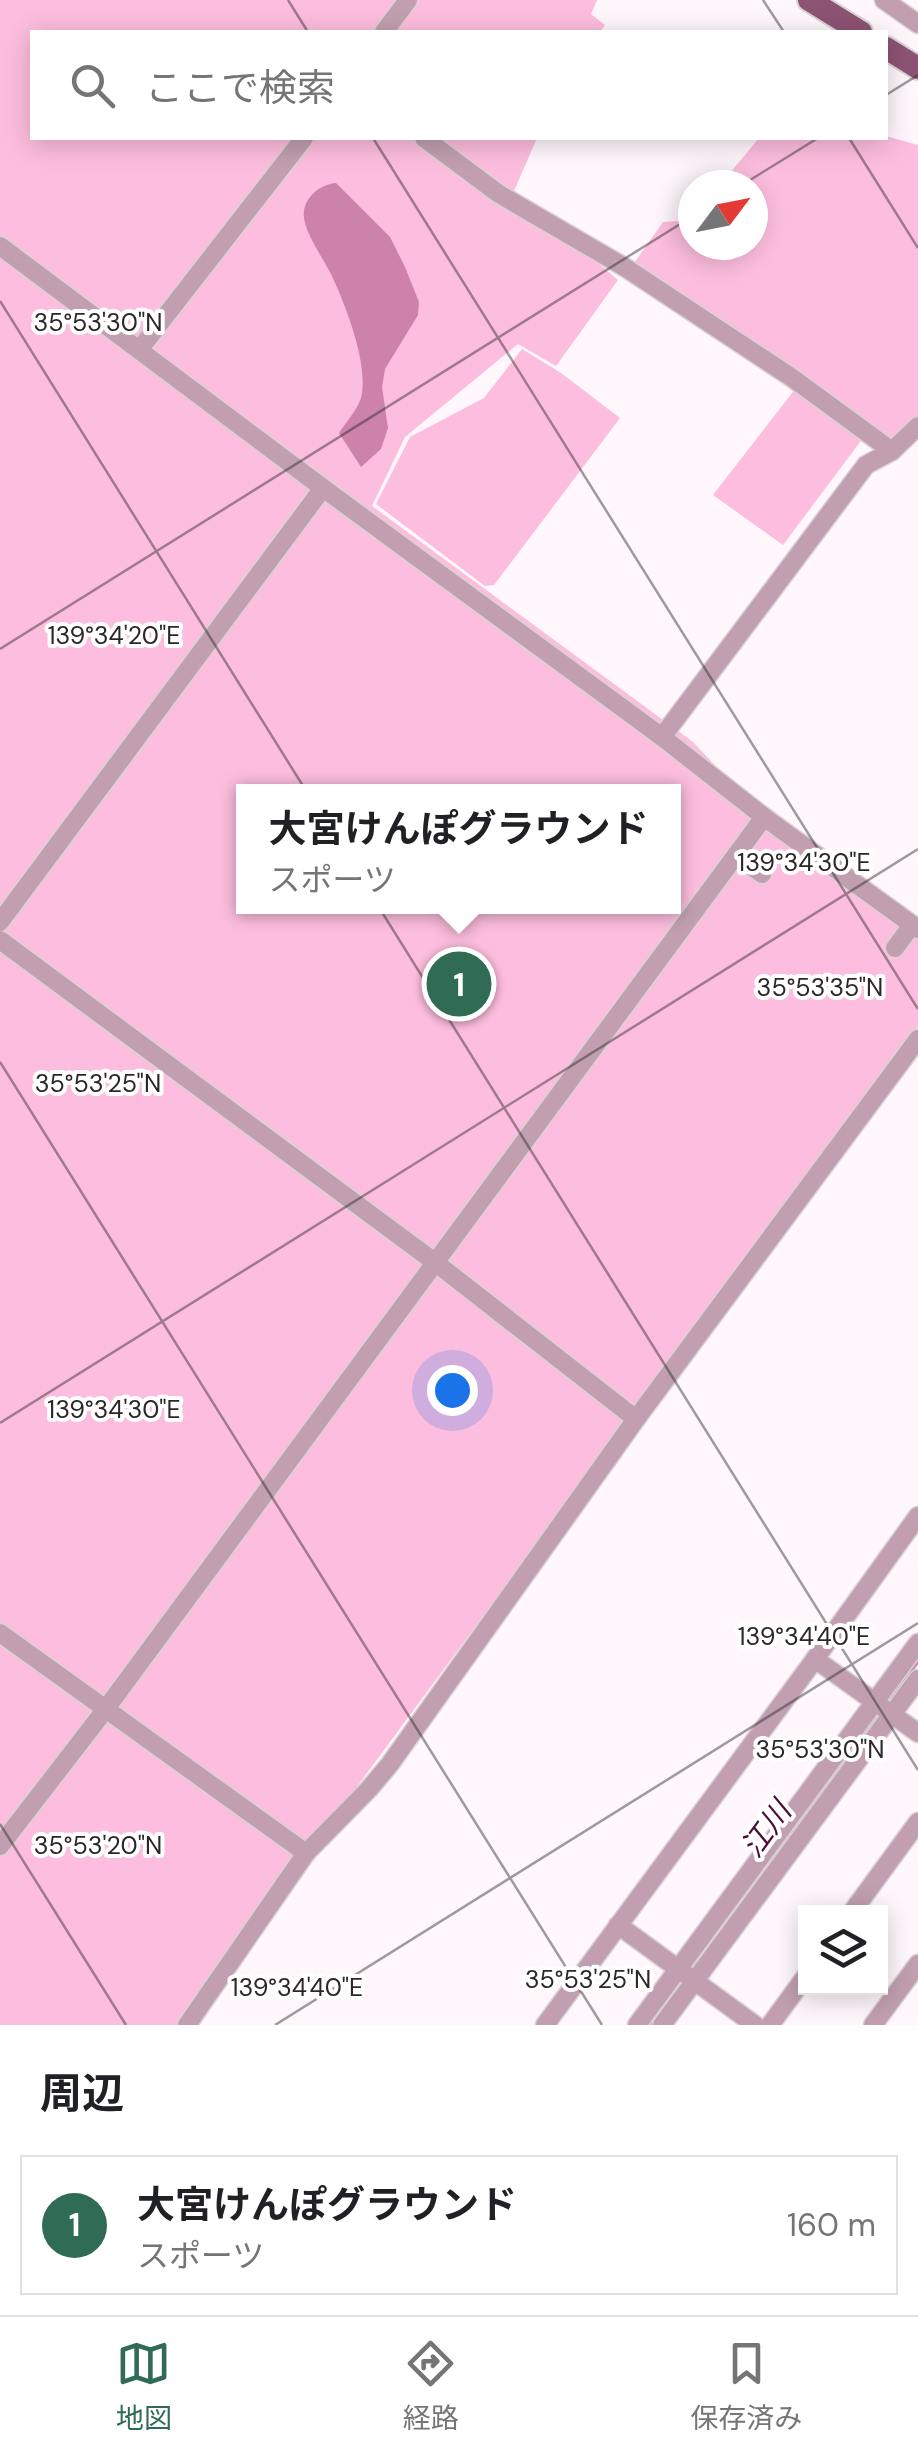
<!DOCTYPE html>
<html lang="ja">
<head>
<meta charset="utf-8">
<style>
	body { margin:0; font-family:"DM Sans","Noto Sans JP",sans-serif; background:#f2f2f2; color:#202124 }
	.controls { position:absolute; right:30px; bottom:30px; display:grid; overflow:hidden; border-radius:0px; box-shadow:0 5px 25px #0003 }
	.controls button { width:90px; height:90px; display:grid; place-items:center; padding:0; border:0; border-bottom:2px solid #e0e0e0; background:#fff; color:#202124; font:50px sans-serif }
	.compass { position:absolute; left:678px; top:170px; width:90px; height:90px; border-radius:50%; background:#fff; box-shadow:0 5px 25px #0003; rotate:58deg }
	.you { position:absolute; left:452px; top:1390px; width:35px; height:35px; margin:-25px; border:8px solid #fff; border-radius:50%; background:#1a73e8; box-shadow:0 0 0 15px #1a73e833 }
	.badge { display:grid; place-items:center; width:65px; height:65px; border-radius:50%; background:#2f6b55; color:#fff; font-size:32px; font-weight:700 }
	.pin { position:absolute; translate:-50% -50%; border:5px solid #fff; box-shadow:0 2px 10px #0006 }
	.popup { position:absolute; left:236px; top:784px; width:445px; height:130px; box-sizing:border-box; display:grid; place-content:center; border-radius:0px; background:#fff; filter:drop-shadow(0 2px 8px #0005); font-size:32px; white-space:nowrap; color:#757577 }
	.popup b { font-size:38px; color:#202124 }
	.popup::after { content:''; position:absolute; left:50%; top:100%; margin-left:-20px; border:20px solid transparent; border-top-color:#fff }
	.list { margin:0; padding:0; list-style:none }
	h2 { display:flex; justify-content:space-between; align-items:center; height:130px; margin:0; padding:0 40px; font-size:42px }
	h2 small { font-size:32px; font-weight:400; color:#757577 }
	.list li { display:grid; grid-template-columns:65px 1fr auto; gap:30px; align-items:center; box-sizing:border-box; height:140px; margin:0 20px 20px; padding:0 20px; border:2px solid #e0e0e0; border-radius:0px }
	.list b { display:block; font-size:38px; white-space:nowrap }
	.list p { margin:0; font-size:32px; white-space:nowrap; color:#757577 }
	.list em { font-size:32px; font-style:normal; color:#757577 }
	.icon { flex:none; width:55px; height:55px; fill:none; stroke:currentColor; stroke-width:2; stroke-linecap:round; stroke-linejoin:round }
	.map { position:relative; flex:none; width:918px; height:2025px; overflow:hidden }
	.search { position:absolute; background:#fff; box-shadow:0 5px 25px #0003; left:30px; right:30px; top:30px; height:110px; display:flex; align-items:center; gap:25px; box-sizing:border-box; padding:0 35px; border-radius:0px; color:#757577; font-size:38px }
	.sheet { height:290px; background:#fff }
	nav { display:flex; justify-content:space-around; align-items:center; box-sizing:border-box; height:140px; border-top:2px solid #e0e0e0; background:#fff; font-size:28px; color:#757577 }
	nav a { display:grid; justify-items:center; gap:5px }
	nav .on { color:#2f6b55 }
	.map>svg:first-child { display:block }
</style>
</head>
<body>
<div class="map">
<svg width="918" height="2025" viewBox="0 0 918 2025">
	<rect width="100%" height="100%" fill="#fff7fb"/>
	<g fill="#fdbdde" fill-rule="evenodd">
		<path d="M0 0H597L591 14 605 25 600 32H32V138H537L514 191 618 280 556 366 518 344 405 437 372 506 693 742 764 817 918 940V1027L181 2025H0ZM244 792H674V906H244Z"/>
		<polygon points="886,136 918,145 918,416 893,441 632,266 663,222 691,220 693,218 693,245 753,245 753,185 720,185 759,138"/>
		<polygon points="522,349 561,373 620,418 494,585 485,586 376,504 410,437 484,398"/>
		<polygon points="796,388 863,438 783,545 713,495"/>
	</g>
	<path fill="#cc82a9" d="M336 183 390 237 405 267 419 302 418 315 385 369 382 387 388 428 381 449 361 467 339 433C347 420 360 408 362 393 367 359 345 304 331 274 323 258 301 228 304 211 306 196 321 184 336 183Z"/>
	<g fill="none" stroke-linecap="round" stroke-linejoin="round">
		<polyline stroke="#cc82a9" stroke-width="5" points="650,2025 918,1660"/>
		<g stroke="#d9d2d5" stroke-width="21">
			<g id="minor">
				<polyline points="884,0 918,24"/>
				<polyline points="384,32 408,0"/>
				<polyline points="424,138 499,194 626,268 791,377 892,451"/>
				<polyline points="0,246 323,488 662,737 764,817 918,929"/>
				<polyline points="139,350 304,138"/>
				<polyline points="662,737 866,465 892,451 918,426"/>
				<polyline points="736,855 762,874"/>
				<polyline points="0,922 323,488"/>
				<polyline points="0,940 436,1263 636,1419"/>
				<polyline points="895,948 912,925"/>
				<polyline points="0,1633 306,1853"/>
				<polyline points="815,1659 918,1733"/>
				<polyline points="0,1846 105,1710 764,817"/>
				<polyline points="852,1912 918,1822"/>
				<polyline points="618,1925 755,2025"/>
				<polyline points="187,2025 306,1853 369,1789 390,1764 636,1419 918,1039"/>
				<polyline points="545,2025 815,1659 918,1516"/>
				<polyline points="637,2025 918,1643"/>
				<polyline points="662,2025 918,1679"/>
				<polyline points="770,2025 806,1976"/>
				<polyline points="873,2025 918,1964"/>
			</g>
		</g>
		<g stroke="#d9d2d5" stroke-width="26">
			<g id="major">
				<polyline points="809,0 861,32"/>
				<polyline points="886,48 918,68"/>
			</g>
		</g>
		<use href="#minor" stroke="#c19fb0" stroke-width="18"/>
		<use href="#major" stroke="#8d5373" stroke-width="22"/>
	</g>
	<path fill="none" stroke="#2b2729" stroke-width="2.5" stroke-opacity="0.45" d="M288 0 308 32M763 0 784 32M886 95 918 75M373 138 918 1009M849 138 918 248M742 185 818 138M0 301 918 1770M0 649 693 216M0 1062 602 2025M0 1423 918 849M0 1824 126 2025M275 2025 918 1623"/>
	<g text-anchor="middle" dominant-baseline="central" stroke-width="8" stroke-linejoin="round" paint-order="stroke">
		<g font-size="30" font-style="italic" fill="#4d0a35" stroke="#fff">
			<text transform="translate(766 1829) rotate(-54)">江川</text>
		</g>
	</g>
	<g font-size="25" text-anchor="middle" fill="#2b2729" stroke="#fff" stroke-width="8" stroke-linejoin="round" paint-order="stroke">
		<text x="98" y="331">35°53'30"N</text>
		<text x="114" y="644">139°34'20"E</text>
		<text x="804" y="871">139°34'30"E</text>
		<text x="820" y="996">35°53'35"N</text>
		<text x="98" y="1092">35°53'25"N</text>
		<text x="114" y="1418">139°34'30"E</text>
		<text x="804" y="1645">139°34'40"E</text>
		<text x="820" y="1758">35°53'30"N</text>
		<text x="98" y="1854">35°53'20"N</text>
		<text x="588" y="1988">35°53'25"N</text>
		<text x="297" y="1996">139°34'40"E</text>
	</g>
</svg>
<div class="controls">
<button><svg class="icon" aria-label="layers" viewBox="0 0 24 24"><path d="M12 4l9 5-9 5-9-5zM3 14l9 5 9-5"/></svg></button>
</div>
<svg class="compass" viewBox="-18 -18 36 36"><path d="M0-13l5 13h-10z" fill="#e53935"/><path d="M0 13l5-13h-10z" fill="#757577"/></svg>
<div class="you"></div>
<div class="pin badge" style="left:459px;top:984px">1</div>
<div class="popup"><b>大宮けんぽグラウンド</b>スポーツ</div>
<div class="search"><svg class="icon" aria-label="search" viewBox="0 0 24 24"><circle cx="10" cy="10" r="6"/><path d="M15 15l6 6"/></svg>ここで検索</div>
</div>
<section class="sheet">
<h2>周辺<small></small></h2>
<ul class="list">
<li><span class="badge">1</span><div><b>大宮けんぽグラウンド</b><p>スポーツ</p></div><em>160 m</em></li>
</ul>
</section>
<nav>
<a class="on"><svg class="icon" aria-label="map" viewBox="0 0 24 24"><path d="M3 6l6-2 6 2 6-2v14l-6 2-6-2-6 2zM9 4v14M15 6v14"/></svg>地図</a>
<a><svg class="icon" aria-label="directions" viewBox="0 0 24 24"><path d="M12 3l9 9-9 9-9-9zM9 14v-3h6M13 9l2 2-2 2"/></svg>経路</a>
<a><svg class="icon" aria-label="saved" viewBox="0 0 24 24"><path d="M7 4h10v16l-5-4-5 4z"/></svg>保存済み</a>
</nav>
</body>
</html>
